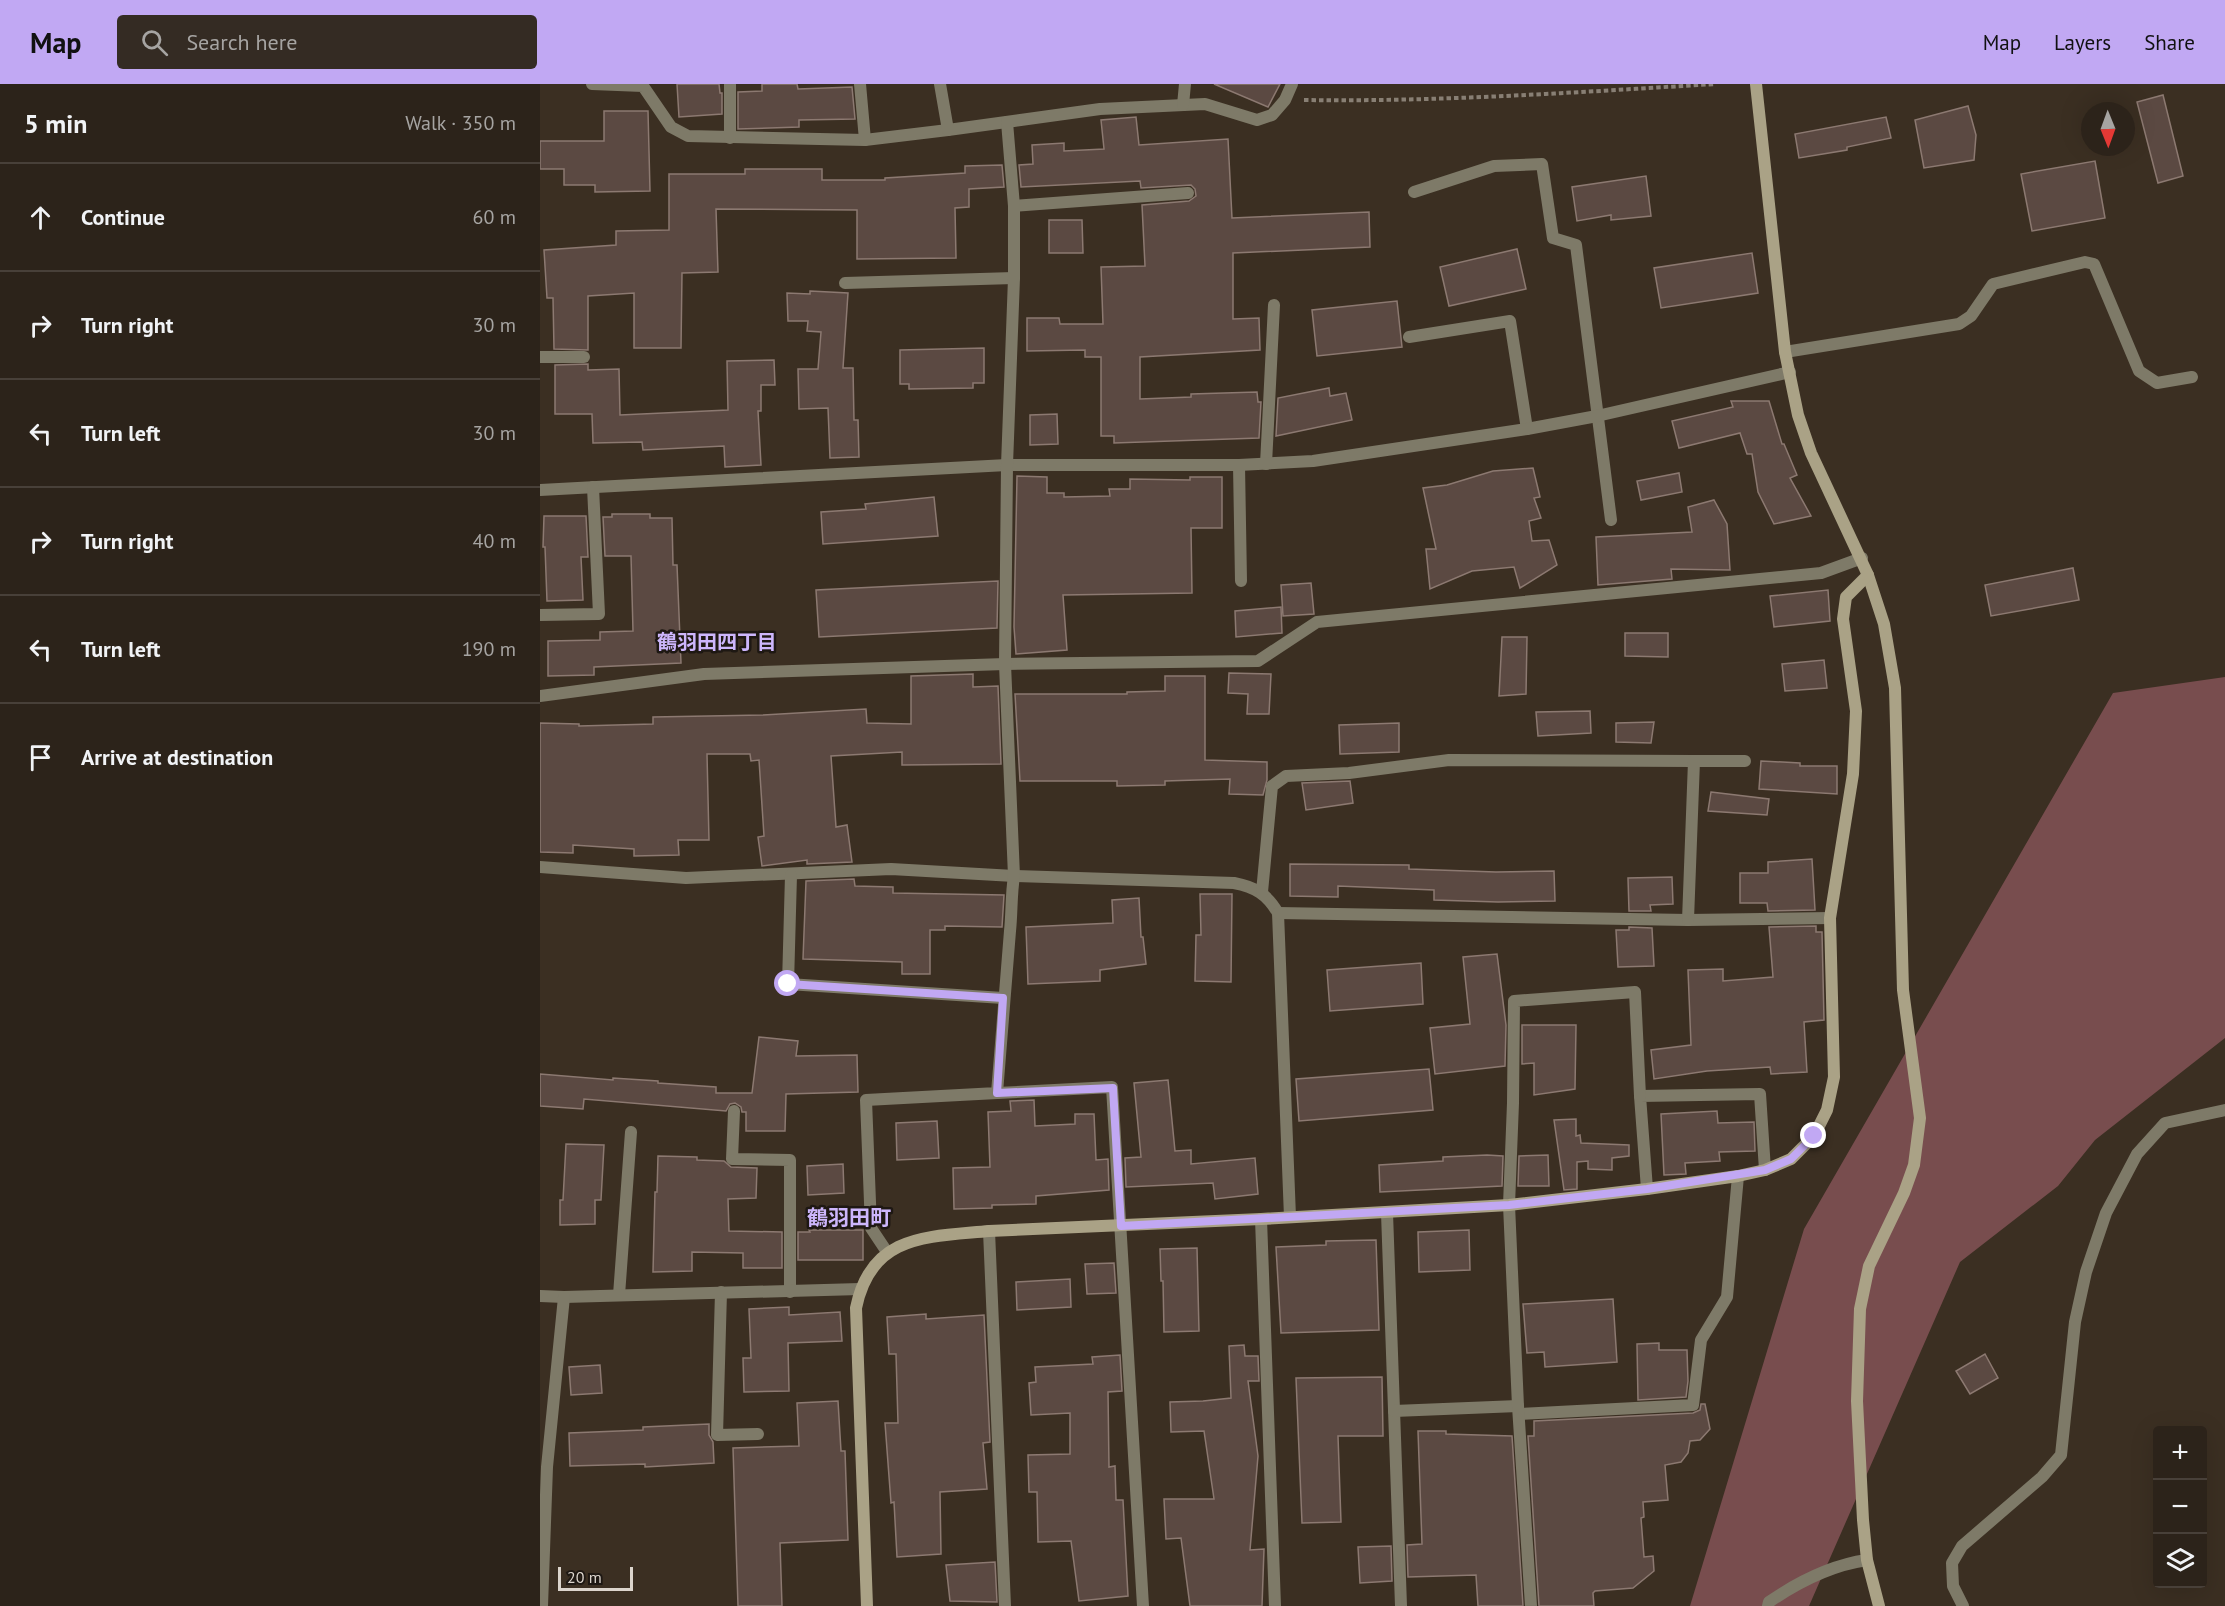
<!DOCTYPE html>
<html lang="en">
<head>
<meta charset="utf-8">
<style>
	body { margin:0; font-family:"PT Sans","Noto Sans JP",sans-serif; background:#342b23; color:#f1f3f6 }
	.controls { position:absolute; right:18px; bottom:18px; display:grid; overflow:hidden; border-radius:6px; box-shadow:0 6px 24px #0002 }
	.controls button { width:54px; height:54px; display:grid; place-items:center; padding:0; border:0; border-bottom:2px solid #484039; background:#2c231a; color:#f1f3f6; font:30px sans-serif }
	.compass { position:absolute; left:1541px; top:18px; width:54px; height:54px; border-radius:50%; background:#2c231a; box-shadow:0 6px 24px #0002; rotate:179deg }
	.scale { position:absolute; left:18px; bottom:15px; width:75px; box-sizing:border-box; padding-left:6px; border:3px solid #dcd5cd; border-top:0; font-size:16px; line-height:21px; white-space:nowrap; color:#dcd5cd; -webkit-text-stroke:4px #1e1813; paint-order:stroke }
	.stop { position:absolute; width:18px; height:18px; margin:-14px; border:4px solid #c1a8f3; border-radius:50%; background:#fff }
	.stop.end { background:#c1a8f3; border-color:#fff; box-shadow:0 2px 6px #0008 }
	.list { margin:0; padding:0; list-style:none }
	h2 { display:flex; justify-content:space-between; align-items:center; height:78px; margin:0; padding:0 24px; font-size:26px }
	h2 small { font-size:20px; font-weight:400; color:#a6a4a2 }
	.list li { display:grid; grid-template-columns:39px 1fr auto; gap:18px; align-items:center; box-sizing:border-box; height:108px; padding:0 24px; border-top:2px solid #484039 }
	.list b { display:block; font-size:22px; white-space:nowrap }
	.list em { font-size:20px; font-style:normal; color:#a6a4a2 }
	.icon { flex:none; width:33px; height:33px; fill:none; stroke:currentColor; stroke-width:2; stroke-linecap:round; stroke-linejoin:round }
	.map { position:relative; flex:none; width:1685px; height:1522px; overflow:hidden }
	header { display:flex; align-items:center; gap:36px; box-sizing:border-box; height:84px; padding:0 30px; background:#c1a8f3; color:#111 }
	header strong { font-size:28px }
	nav { display:flex; gap:33px; margin-inline-start:auto; font-size:21px }
	.search { width:420px; height:54px; background:#342b23; display:flex; align-items:center; gap:15px; box-sizing:border-box; padding:0 21px; border-radius:6px; color:#a6a4a2; font-size:22px }
	main { display:flex }
	aside { flex:1; background:#2c231a }
	.map>svg:first-child { display:block }
</style>
</head>
<body>
<header>
<strong>Map</strong>
<div class="search"><svg class="icon" aria-label="search" viewBox="0 0 24 24"><circle cx="10" cy="10" r="6"/><path d="M15 15l6 6"/></svg>Search here</div>
<nav><a>Map</a><a>Layers</a><a>Share</a></nav>
</header>
<main>
<aside>
<h2>5 min<small>Walk · 350 m</small></h2>
<ul class="list">
<li><svg class="icon" aria-label="ahead" viewBox="0 0 24 24"><path d="M12 20V5M6 11l6-6 6 6"/></svg><div><b>Continue</b></div><em>60 m</em></li>
<li><svg class="icon" aria-label="right" viewBox="0 0 24 24"><path d="M7 20v-9h11M14 6l5 5-5 5"/></svg><div><b>Turn right</b></div><em>30 m</em></li>
<li><svg class="icon" aria-label="left" viewBox="0 0 24 24"><path d="M17 20v-9H6M10 6l-5 5 5 5"/></svg><div><b>Turn left</b></div><em>30 m</em></li>
<li><svg class="icon" aria-label="right" viewBox="0 0 24 24"><path d="M7 20v-9h11M14 6l5 5-5 5"/></svg><div><b>Turn right</b></div><em>40 m</em></li>
<li><svg class="icon" aria-label="left" viewBox="0 0 24 24"><path d="M17 20v-9H6M10 6l-5 5 5 5"/></svg><div><b>Turn left</b></div><em>190 m</em></li>
<li><svg class="icon" aria-label="arrive" viewBox="0 0 24 24"><path d="M6 21V4h12l-3 4 3 4H6"/></svg><div><b>Arrive at destination</b></div></li>
</ul>
</aside>
<div class="map">
<svg width="1685" height="1522" viewBox="0 0 1685 1522">
	<rect width="100%" height="100%" fill="#3b2f22"/>
	<polygon fill="#784d4e" points="1685,593 1685,954 1555,1056 1518,1102 1420,1178 1269,1522 1150,1522 1264,1145 1573,609"/>
	<g fill="#5b4942" stroke="#8c7971" stroke-width="1.5">
		<polygon points="137,0 179,0 180,9 182,9 182,30 139,33"/>
		<polygon points="222,0 257,0 258,5 312,3 315,35 259,36 259,43 198,45 198,8 222,7"/>
		<polygon points="674,0 740,0 728,23"/>
		<polygon points="1623,11 1643,92 1618,99 1597,18"/>
		<polygon points="1428,22 1436,51 1434,76 1384,84 1375,36"/>
		<polygon points="64,27 108,27 110,107 55,108 55,101 24,101 24,85 0,85 0,57 64,57"/>
		<polygon points="596,33 599,61 688,55 692,134 829,128 830,163 693,169 693,235 719,234 720,266 600,273 600,315 651,313 651,310 717,308 718,318 721,318 719,354 574,359 574,352 561,352 561,273 545,273 545,266 487,267 487,234 519,234 520,240 563,240 561,183 605,182 602,121 649,117 656,112 655,105 651,101 601,104 600,97 481,103 479,81 493,80 492,61 524,59 524,67 564,65 561,36"/>
		<polygon points="1346,33 1351,54 1307,63 1307,66 1259,74 1255,50"/>
		<polygon points="1555,77 1565,134 1492,147 1481,90"/>
		<polygon points="462,81 464,103 429,105 429,123 415,124 416,174 317,175 317,126 176,125 178,188 142,189 141,264 94,264 94,209 48,212 48,266 14,265 13,214 7,214 4,166 76,161 76,147 129,146 129,90 205,90 205,85 282,85 282,96 345,96 345,94 425,89 425,82"/>
		<polygon points="1106,92 1111,132 1071,136 1071,131 1037,137 1032,103"/>
		<polygon points="509,136 542,136 543,169 509,169"/>
		<polygon points="977,165 986,205 909,222 900,183"/>
		<polygon points="1212,169 1218,209 1121,224 1114,184"/>
		<polygon points="270,207 308,209 303,284 313,284 314,336 318,336 319,373 290,374 288,324 259,325 258,285 278,285 281,248 267,247 268,237 248,237 247,209 270,210"/>
		<polygon points="857,217 862,263 777,272 772,226"/>
		<polygon points="444,264 444,299 433,299 433,304 369,305 369,300 360,300 360,266"/>
		<polygon points="234,276 235,301 221,301 221,327 218,327 221,381 185,383 184,362 103,366 102,358 53,359 52,330 15,330 15,281 48,280 48,286 79,285 80,331 188,326 187,277"/>
		<polygon points="789,304 790,312 806,309 812,336 736,352 738,314"/>
		<polygon points="1191,317 1229,317 1242,360 1244,360 1257,391 1250,394 1271,432 1234,440 1218,408 1212,370 1207,370 1200,349 1139,364 1132,337 1193,323"/>
		<polygon points="517,330 518,360 490,361 490,331"/>
		<polygon points="993,384 1000,413 994,414 1001,434 989,437 992,457 1009,456 1017,481 980,504 974,483 932,487 890,505 886,465 896,465 883,404 907,401 953,387"/>
		<polygon points="1139,389 1142,408 1101,416 1097,397"/>
		<polygon points="477,392 507,393 507,409 524,409 524,413 570,412 569,405 590,405 590,395 650,396 650,393 682,393 682,444 651,444 652,509 523,511 527,566 476,570 474,543"/>
		<polygon points="394,413 398,452 283,460 281,428 326,425 325,420"/>
		<polygon points="1174,416 1187,440 1190,486 1131,485 1132,495 1058,501 1056,453 1152,448 1148,423"/>
		<polygon points="72,430 110,430 110,434 132,434 133,481 137,481 141,579 54,583 54,591 8,592 8,557 60,556 60,548 93,547 91,472 65,472 63,433 72,433"/>
		<polygon points="4,432 46,432 48,473 41,473 43,516 7,517 5,463 3,463"/>
		<polygon points="1533,484 1539,516 1451,532 1445,501"/>
		<polygon points="458,497 457,544 279,553 276,506"/>
		<polygon points="771,499 774,530 743,532 741,501"/>
		<polygon points="1288,506 1290,537 1234,543 1230,512"/>
		<polygon points="741,523 742,549 696,553 695,527"/>
		<polygon points="1085,549 1128,549 1128,573 1085,572"/>
		<polygon points="962,553 987,553 986,610 959,612"/>
		<polygon points="1284,576 1287,604 1245,607 1242,580"/>
		<polygon points="689,589 731,590 729,630 707,630 708,610 688,609"/>
		<polygon points="433,590 433,603 458,602 461,680 362,681 362,668 291,672 296,743 307,741 312,778 267,780 267,776 222,782 218,753 224,752 219,676 211,677 210,670 167,670 169,756 138,756 139,771 94,772 94,765 33,761 33,769 0,768 0,639 39,640 39,642 113,640 113,633 223,631 326,625 327,639 371,640 371,592"/>
		<polygon points="625,592 665,592 665,676 727,678 727,696 723,711 689,710 690,695 625,697 625,701 577,702 577,697 480,697 475,610 587,610 587,608 625,607"/>
		<polygon points="1050,627 1051,649 998,652 996,628"/>
		<polygon points="1114,638 1111,659 1076,658 1076,639"/>
		<polygon points="859,639 859,668 800,670 799,641"/>
		<polygon points="1221,677 1260,679 1260,682 1297,682 1297,710 1219,705"/>
		<polygon points="810,697 813,719 766,726 762,699"/>
		<polygon points="1171,708 1229,715 1227,731 1168,727"/>
		<polygon points="1272,775 1275,826 1228,827 1227,819 1200,819 1200,789 1228,789 1228,778"/>
		<polygon points="750,780 869,781 869,785 956,788 1014,787 1015,817 958,818 894,816 894,806 798,802 798,813 750,812"/>
		<polygon points="1132,793 1133,820 1110,821 1111,827 1089,827 1088,794"/>
		<polygon points="314,795 315,802 353,803 353,809 464,811 462,843 405,842 405,846 390,846 390,890 362,890 362,878 263,875 266,797"/>
		<polygon points="660,810 692,810 691,898 655,897 656,851 661,851"/>
		<polygon points="599,814 601,853 603,853 606,880 560,886 560,897 488,900 486,843 573,839 572,816"/>
		<polygon points="1276,842 1276,848 1282,848 1284,936 1264,938 1267,988 1231,990 1230,983 1167,987 1114,995 1111,966 1151,961 1148,886 1183,885 1183,897 1233,893 1229,843"/>
		<polygon points="1089,843 1112,844 1114,882 1078,883 1076,846 1089,846"/>
		<polygon points="957,870 966,941 965,982 895,990 890,944 930,940 923,873"/>
		<polygon points="881,879 883,920 790,927 787,886"/>
		<polygon points="982,941 1036,941 1035,1005 994,1011 994,979 982,980"/>
		<polygon points="219,953 258,957 256,972 317,971 318,1008 246,1010 245,1047 206,1047 206,1028 202,1028 201,1023 195,1019 190,1020 186,1027 44,1015 43,1025 0,1022 0,990 73,996 73,994 118,997 118,999 176,1003 176,1009 212,1009"/>
		<polygon points="889,985 893,1026 759,1037 756,995"/>
		<polygon points="628,996 635,1067 651,1066 651,1080 715,1074 718,1110 675,1115 673,1099 586,1103 585,1074 601,1073 594,999"/>
		<polygon points="494,1016 495,1042 535,1040 535,1030 554,1030 556,1076 568,1075 569,1106 496,1112 496,1120 452,1121 452,1124 414,1125 413,1084 450,1083 448,1028 471,1027 470,1017"/>
		<polygon points="1177,1027 1178,1039 1214,1038 1215,1067 1179,1068 1180,1077 1145,1079 1146,1090 1124,1091 1121,1030"/>
		<polygon points="1036,1035 1036,1052 1040,1051 1041,1059 1089,1061 1089,1072 1072,1074 1072,1086 1048,1085 1048,1077 1037,1078 1037,1105 1024,1106 1014,1036"/>
		<polygon points="397,1037 399,1074 357,1076 356,1039"/>
		<polygon points="26,1060 64,1061 61,1116 55,1116 55,1140 20,1141 20,1116 23,1116"/>
		<polygon points="947,1071 963,1072 962,1102 840,1108 839,1081 903,1077 903,1073"/>
		<polygon points="1008,1071 1009,1102 978,1102 979,1072"/>
		<polygon points="118,1072 157,1073 157,1076 184,1077 191,1083 217,1084 216,1114 188,1115 189,1147 242,1148 242,1184 203,1184 203,1169 152,1168 152,1187 113,1188 115,1108 117,1108"/>
		<polygon points="303,1080 304,1109 268,1111 267,1082"/>
		<polygon points="269,1146 323,1146 323,1176 258,1176 258,1148 270,1148"/>
		<polygon points="929,1146 930,1186 879,1188 878,1148"/>
		<polygon points="836,1156 839,1246 741,1249 736,1163 786,1161 786,1157"/>
		<polygon points="657,1164 659,1247 624,1248 623,1197 621,1197 620,1165"/>
		<polygon points="574,1179 576,1209 547,1210 545,1180"/>
		<polygon points="530,1195 531,1223 477,1226 476,1198"/>
		<polygon points="1073,1215 1077,1278 1005,1283 1004,1268 987,1269 983,1220"/>
		<polygon points="249,1223 249,1231 300,1228 302,1257 248,1259 249,1307 204,1308 203,1274 211,1274 209,1225"/>
		<polygon points="386,1230 386,1235 444,1231 450,1358 443,1359 447,1405 400,1408 401,1470 357,1473 354,1418 351,1419 345,1339 358,1339 356,1270 349,1270 347,1233"/>
		<polygon points="1119,1259 1119,1266 1147,1266 1148,1297 1146,1313 1098,1316 1097,1260"/>
		<polygon points="704,1261 705,1272 718,1272 719,1297 708,1297 718,1372 710,1466 724,1465 722,1522 650,1522 641,1454 626,1455 624,1415 674,1415 664,1347 631,1348 630,1318 663,1317 691,1314 689,1262"/>
		<polygon points="1445,1270 1458,1294 1430,1310 1416,1287"/>
		<polygon points="580,1271 582,1307 568,1308 569,1383 575,1382 576,1416 583,1416 588,1512 539,1517 531,1457 498,1458 497,1408 489,1408 488,1371 530,1370 530,1329 491,1331 489,1299 496,1298 495,1283 553,1280 552,1273"/>
		<polygon points="60,1281 62,1309 31,1311 29,1283"/>
		<polygon points="842,1293 843,1352 798,1352 801,1438 762,1439 756,1294"/>
		<polygon points="298,1317 301,1367 305,1367 308,1456 240,1459 242,1522 198,1522 193,1364 259,1362 257,1319"/>
		<polygon points="1161,1320 1165,1320 1170,1345 1160,1356 1150,1357 1148,1369 1141,1378 1125,1381 1128,1416 1103,1418 1104,1433 1101,1434 1104,1473 1113,1472 1114,1487 1093,1504 1055,1507 1053,1509 1054,1522 999,1522 988,1352 994,1352 994,1337 1153,1329 1160,1326"/>
		<polygon points="169,1340 169,1351 173,1358 174,1379 105,1383 105,1380 30,1382 29,1349 103,1346 103,1343"/>
		<polygon points="878,1347 906,1347 906,1350 972,1352 983,1522 938,1522 936,1491 868,1493 867,1461 882,1460"/>
		<polygon points="851,1462 852,1497 820,1499 818,1463"/>
		<polygon points="455,1478 457,1518 410,1517 406,1481"/>
	</g>
	<g fill="none" stroke-linecap="round" stroke-linejoin="round">
		<path stroke="#887f74" stroke-width="4" stroke-dasharray="4.5 3" stroke-linecap="butt" d="M764 16C902 18 1039 8 1176 0"/>
		<g stroke="#7e7a68" stroke-width="12">
			<polyline points="52,0 103,2 131,43 148,52 325,56 408,46"/>
			<polyline points="320,0 325,56"/>
			<polyline points="400,0 408,46 560,25 665,20 717,36 732,31 745,16 752,0"/>
			<polyline points="643,21 645,0"/>
			<polyline points="190,54 190,0"/>
			<polyline points="874,108 954,82 1002,80 1013,154 1036,161 1071,436"/>
			<polyline points="474,122 648,109"/>
			<polyline points="305,199 474,194"/>
			<polyline points="869,253 970,237 987,345"/>
			<polyline points="1245,268 1419,240 1431,232 1453,200 1545,178 1554,180 1599,287 1617,299 1652,293"/>
			<polyline points="0,273 44,273"/>
			<polyline points="726,380 734,221"/>
			<polyline points="699,381 701,497"/>
			<polyline points="0,406 467,381 699,381 773,377 987,345 1057,332 1250,288"/>
			<polyline points="0,531 59,530 53,403"/>
			<polyline points="0,612 164,590 465,580 718,577 777,538 1281,489 1322,474"/>
			<path d="M0 783 146 794 351 785 474 792 694 799C715 803 727 810 738 829L750 1133"/>
			<polyline points="251,791 248,900 463,914"/>
			<polyline points="722,808 732,702 746,692 809,689 909,676 1154,677"/>
			<polyline points="738,829 1148,836 1290,834"/>
			<polyline points="1148,836 1154,677 1205,677"/>
			<polyline points="457,1009 572,1003 603,1522"/>
			<polyline points="194,1027 192,1075 250,1076 250,1208"/>
			<polyline points="1107,1105 1100,1012 1220,1010 1225,1086"/>
			<polyline points="847,1129 861,1522"/>
			<polyline points="721,1135 735,1522"/>
			<polyline points="449,1147 465,1522"/>
			<path d="M347 1168 331 1144 326 1016 457 1009C461 955 466 901 470 847 472 828 471 811 474 792L465 580 467 381 474 194V122L467 38"/>
			<polyline points="181,1208 177,1351 218,1350"/>
			<polyline points="79,1211 91,1048"/>
			<polyline points="0,1212 24,1213 320,1205"/>
			<polyline points="854,1327 978,1322"/>
			<polyline points="979,1330 1153,1321 1161,1256 1187,1213 1198,1092"/>
			<polyline points="2,1522 7,1383 24,1213"/>
			<polyline points="991,1522 978,1322 969,1121 973,1019 974,917 1095,908 1100,1012"/>
			<path d="M1228 1522 1229 1518C1258 1498 1292 1481 1327 1476"/>
			<polyline points="1423,1522 1413,1502 1412,1479 1422,1462 1502,1393 1521,1371 1535,1238 1546,1188 1566,1129 1597,1070 1625,1039 1685,1026"/>
		</g>
		<g stroke="#aaa286" stroke-width="12">
			<polyline points="1216,0 1245,268 1258,331 1271,369 1328,491 1344,540 1355,604 1363,906 1380,1034 1374,1081 1364,1109 1329,1182 1320,1225 1317,1317 1323,1436 1327,1476 1339,1522"/>
			<path d="M327 1522 316 1224C331 1150 387 1153 449 1147L721 1135 969 1121 1107 1105 1198 1092 1225 1086 1251 1075 1274 1052 1287 1026 1294 993 1290 834 1313 690 1316 627 1303 535 1306 513 1328 491"/>
		</g>
	</g>
	<g fill="none" stroke-linecap="round" stroke-linejoin="round">
		<polyline stroke="#c1a8f3" stroke-width="8" points="248,900 463,914 457,1009 573,1004 581,1142 969,1121 1107,1105 1225,1086 1251,1075 1274,1052"/>
	</g>
	<g text-anchor="middle" dominant-baseline="central" stroke-width="5" stroke-linejoin="round" paint-order="stroke">
		<g font-size="20" font-weight="bold" fill="#cdb6fc" stroke="#1e1813">
			<text x="177" y="558">鶴羽田四丁目</text>
		</g>
		<g font-size="21" font-weight="bold" fill="#cdb6fc" stroke="#1e1813">
			<text x="309" y="1133">鶴羽田町</text>
		</g>
	</g>
</svg>
<div class="controls">
<button>+</button>
<button>−</button>
<button><svg class="icon" aria-label="layers" viewBox="0 0 24 24"><path d="M12 4l9 5-9 5-9-5zM3 14l9 5 9-5"/></svg></button>
</div>
<svg class="compass" viewBox="-18 -18 36 36"><path d="M0-13l5 13h-10z" fill="#e53935"/><path d="M0 13l5-13h-10z" fill="#a6a4a2"/></svg>
<div class="scale">20 m</div>
<div class="stop" style="left:248px;top:900px"></div>
<div class="stop end" style="left:1274px;top:1052px"></div>
</div>
</main>
</body>
</html>
